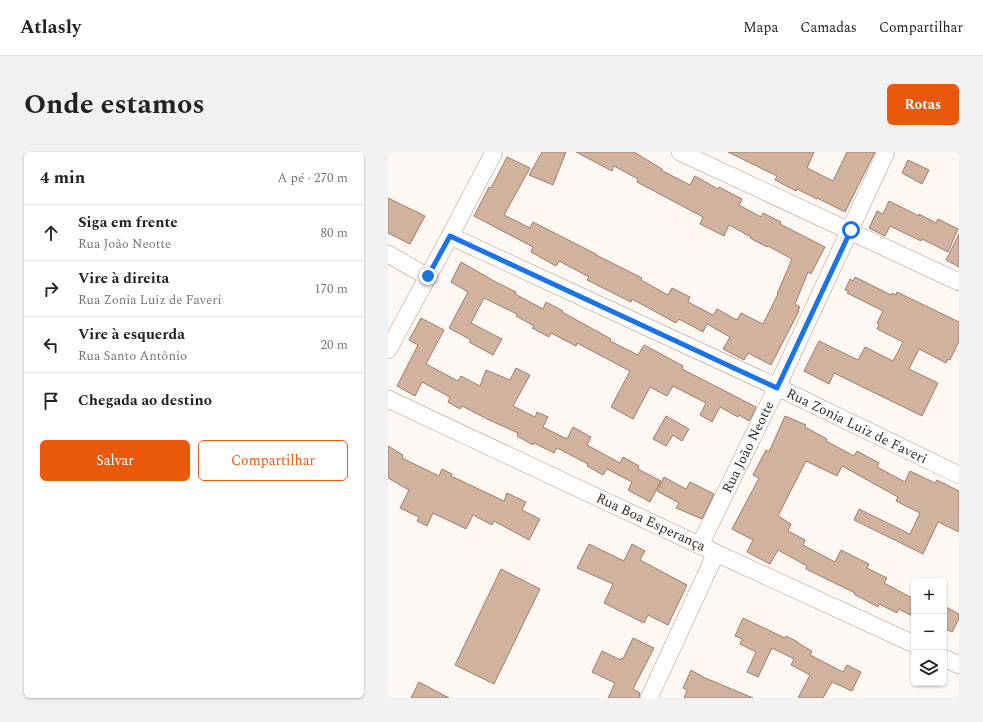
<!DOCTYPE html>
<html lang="pt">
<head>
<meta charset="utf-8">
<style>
	body { margin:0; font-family:Spectral,serif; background:#f2f2f2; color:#222 }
	.controls { position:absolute; right:12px; bottom:12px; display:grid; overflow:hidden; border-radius:6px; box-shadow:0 1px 3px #0004 }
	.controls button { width:36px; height:36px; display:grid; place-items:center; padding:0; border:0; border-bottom:1px solid #e0e0e0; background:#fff; color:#222; font:20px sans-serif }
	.stop { position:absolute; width:12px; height:12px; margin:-9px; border:3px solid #1a73e8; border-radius:50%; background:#fff }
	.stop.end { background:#1a73e8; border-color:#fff; box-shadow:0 1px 4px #0008 }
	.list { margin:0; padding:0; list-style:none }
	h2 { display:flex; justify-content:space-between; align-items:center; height:52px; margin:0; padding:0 16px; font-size:17px }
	h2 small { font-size:13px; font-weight:400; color:#767676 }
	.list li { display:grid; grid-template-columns:26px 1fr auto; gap:12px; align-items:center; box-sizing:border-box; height:56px; padding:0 16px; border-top:1px solid #e0e0e0 }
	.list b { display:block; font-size:15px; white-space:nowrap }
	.list p { margin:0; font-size:13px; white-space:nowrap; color:#767676 }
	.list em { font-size:13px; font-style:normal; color:#767676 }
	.actions { display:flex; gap:8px; padding:12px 16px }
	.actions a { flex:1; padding:9px 0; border:1px solid #ea580c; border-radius:6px; text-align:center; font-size:14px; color:#ea580c }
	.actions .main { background:#ea580c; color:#fff }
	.icon { flex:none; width:22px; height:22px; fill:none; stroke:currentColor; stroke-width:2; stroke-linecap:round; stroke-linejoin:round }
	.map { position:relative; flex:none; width:571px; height:546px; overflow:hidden; border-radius:6px }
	header { display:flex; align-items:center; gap:24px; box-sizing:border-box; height:56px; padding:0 20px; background:#fff; border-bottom:1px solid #e0e0e0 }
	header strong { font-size:19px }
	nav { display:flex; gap:22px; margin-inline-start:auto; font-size:14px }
	.intro { display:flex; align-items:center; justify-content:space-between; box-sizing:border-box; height:96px; padding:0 24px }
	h1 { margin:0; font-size:28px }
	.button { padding:10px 18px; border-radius:6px; background:#ea580c; color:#fff; font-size:14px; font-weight:700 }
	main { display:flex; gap:24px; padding:0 24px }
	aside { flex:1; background:#fff; border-radius:6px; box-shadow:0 1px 3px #0004 }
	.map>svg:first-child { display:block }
</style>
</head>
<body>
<header>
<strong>Atlasly</strong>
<nav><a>Mapa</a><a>Camadas</a><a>Compartilhar</a></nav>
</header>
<div class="intro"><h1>Onde estamos</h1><a class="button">Rotas</a></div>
<main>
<aside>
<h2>4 min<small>A pé · 270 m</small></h2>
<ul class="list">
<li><svg class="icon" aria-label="ahead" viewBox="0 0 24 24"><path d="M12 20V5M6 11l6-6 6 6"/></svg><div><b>Siga em frente</b><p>Rua João Neotte</p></div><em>80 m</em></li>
<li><svg class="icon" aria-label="right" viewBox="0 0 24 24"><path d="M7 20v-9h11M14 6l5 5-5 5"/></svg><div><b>Vire à direita</b><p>Rua Zonia Luiz de Faveri</p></div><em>170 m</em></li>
<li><svg class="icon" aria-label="left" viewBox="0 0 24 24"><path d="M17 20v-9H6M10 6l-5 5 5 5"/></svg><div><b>Vire à esquerda</b><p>Rua Santo Antônio</p></div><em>20 m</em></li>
<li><svg class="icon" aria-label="arrive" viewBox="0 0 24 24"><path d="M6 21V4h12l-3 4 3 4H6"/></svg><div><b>Chegada ao destino</b></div></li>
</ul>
<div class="actions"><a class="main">Salvar</a><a>Compartilhar</a></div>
</aside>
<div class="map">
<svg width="571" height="546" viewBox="0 0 571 546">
	<rect width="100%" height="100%" fill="#fef8f4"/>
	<g fill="#d0b29e" stroke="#9b7f6c">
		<polygon points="154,0 178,0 165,33 141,23"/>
		<polygon points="188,0 246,0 274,17 273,18 302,33 307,24 330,37 331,35 354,47 351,53 373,65 375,61 393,70 392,72 437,95 423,122 420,120 407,152 412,155 410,158 411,159 383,213 360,201 356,208 335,197 342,185 319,172 315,180 291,167 288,171 244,147 243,150 199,128 201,125 171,109 168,114 143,100 145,95 86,64 101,35 103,36 119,5 142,16 116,63 142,76 145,70 208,102 208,103 254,126 253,128 280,143 284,136 302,145 300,150 325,163 329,157 349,168 353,161 375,172 390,142 389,142 404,107 380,94 379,95 362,86 363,85 341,73 336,84 312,72 315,65 249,30 250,27 226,14 224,19"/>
		<polygon points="340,0 426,0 419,16 445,29 459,0 487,0 457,60 429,46 429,47 409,37 408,39 387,28 389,24"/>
		<polygon points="520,8 541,18 534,32 514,21"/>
		<polygon points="0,46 37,64 22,92 0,81"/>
		<polygon points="501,49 531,64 531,62 548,71 550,67 570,77 560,100 534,87 533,89 502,74 497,84 481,76 489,59 495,62"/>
		<polygon points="571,82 571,115 558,108"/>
		<polygon points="73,110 106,129 128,140 127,142 155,157 158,150 175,159 174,160 223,187 222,189 250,203 256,193 273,202 295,214 294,217 368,255 363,266 361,269 351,263 350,265 332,255 324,270 312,263 318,251 285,234 279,244 262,235 245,267 223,255 242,219 189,191 188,194 163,181 161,185 144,176 146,174 128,164 129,162 96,146 83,171 114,187 105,203 81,190 83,188 61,176 80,140 63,130"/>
		<polygon points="467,125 503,143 504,141 508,143 509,140 571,170 571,189 562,208 560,207 558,211 531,197 521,217 550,231 534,264 446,221 441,232 416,219 431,189 470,208 477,195 505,209 515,190 489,177 491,173 489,171 495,159 459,141 461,139 457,138 462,127 465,129"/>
		<polygon points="33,166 56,178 38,212 70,229 73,224 92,234 98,218 122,228 128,216 142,223 125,254 147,265 149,260 160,265 155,275 179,287 185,275 203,285 199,293 232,311 235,305 251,314 250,317 273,329 262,350 240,338 244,330 219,317 215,323 199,314 200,312 169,296 166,301 146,291 145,293 129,284 130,281 99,267 74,254 72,257 60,250 62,245 34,230 27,244 9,234 30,193 21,188"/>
		<polygon points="278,264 301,277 294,289 285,283 278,294 265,287"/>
		<polygon points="397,264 418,273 417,275 439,287 438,289 466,304 469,299 491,311 489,315 517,330 522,319 547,331 549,328 571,339 571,380 550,370 535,402 466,368 471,357 522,382 532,361 508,349 510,345 454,314 449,324 418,309 390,364 403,372 400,379 417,388 415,393 447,410 453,398 481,412 479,416 499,426 496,431 526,447 526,465 511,457 509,461 491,452 490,455 466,442 467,441 418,417 419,414 390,398 382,412 359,400 365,388 344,377 371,326 365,323 378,298 381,300"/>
		<polygon points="0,294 15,303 14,306 51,324 54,317 64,322 63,324 116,349 119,341 138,350 134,358 152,367 141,388 106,369 104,373 85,363 78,377 45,361 39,374 29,369 31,365 12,356 21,338 0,326"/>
		<polygon points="276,325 298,337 302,330 326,342 314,367 288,356 291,351 269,339"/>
		<polygon points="201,392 236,409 244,392 257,399 252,408 299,433 280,473 260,463 256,471 216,451 225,432 189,416"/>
		<polygon points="113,417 152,437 106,532 67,513"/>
		<polygon points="556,454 571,462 571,467 564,480 556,476"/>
		<polygon points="355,466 397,486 398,484 410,490 410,491 424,499 422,503 455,520 459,513 473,520 464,539 444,530 435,546 410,546 422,523 403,513 406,507 384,496 370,525 359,520 368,500 352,492 354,487 347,484"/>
		<polygon points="245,486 266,496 245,537 252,541 251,546 220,546 227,531 204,520 214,499 233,508 233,506 235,507"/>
		<polygon points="303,518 315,525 365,546 296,546 299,538 295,536"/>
		<polygon points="31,530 61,546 23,546"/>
	</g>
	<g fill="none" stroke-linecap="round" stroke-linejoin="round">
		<g stroke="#b59985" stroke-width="18">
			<g id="minor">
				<polyline points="292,0 571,130"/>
				<polyline points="62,84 389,235 571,323"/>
				<polyline points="0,102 40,125"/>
				<polyline points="0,198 62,84 106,0"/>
				<polyline points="0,247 328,401 526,492"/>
				<polyline points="312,393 389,235 498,0"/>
				<polyline points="556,506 571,513"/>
				<polyline points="261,546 328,401"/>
			</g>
		</g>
		<use href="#minor" stroke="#fff" stroke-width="17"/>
	</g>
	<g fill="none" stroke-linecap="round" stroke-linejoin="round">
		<polyline stroke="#1a73e8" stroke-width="5" points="40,124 62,84 389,236 463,78"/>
	</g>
	<g text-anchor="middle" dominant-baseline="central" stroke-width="3" stroke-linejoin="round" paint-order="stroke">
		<g font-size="14" fill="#382c24" stroke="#fff">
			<text transform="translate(469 274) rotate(26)">Rua Zonia Luiz de Faveri</text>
			<text transform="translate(360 295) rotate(-64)">Rua João Neotte</text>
			<text transform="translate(263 370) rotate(25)">Rua Boa Esperança</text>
		</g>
	</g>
</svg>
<div class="controls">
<button>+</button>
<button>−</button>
<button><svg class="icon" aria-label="layers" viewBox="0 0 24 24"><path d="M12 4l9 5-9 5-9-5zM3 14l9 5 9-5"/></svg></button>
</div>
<div class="stop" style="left:463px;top:78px"></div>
<div class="stop end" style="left:40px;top:124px"></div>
</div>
</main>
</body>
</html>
